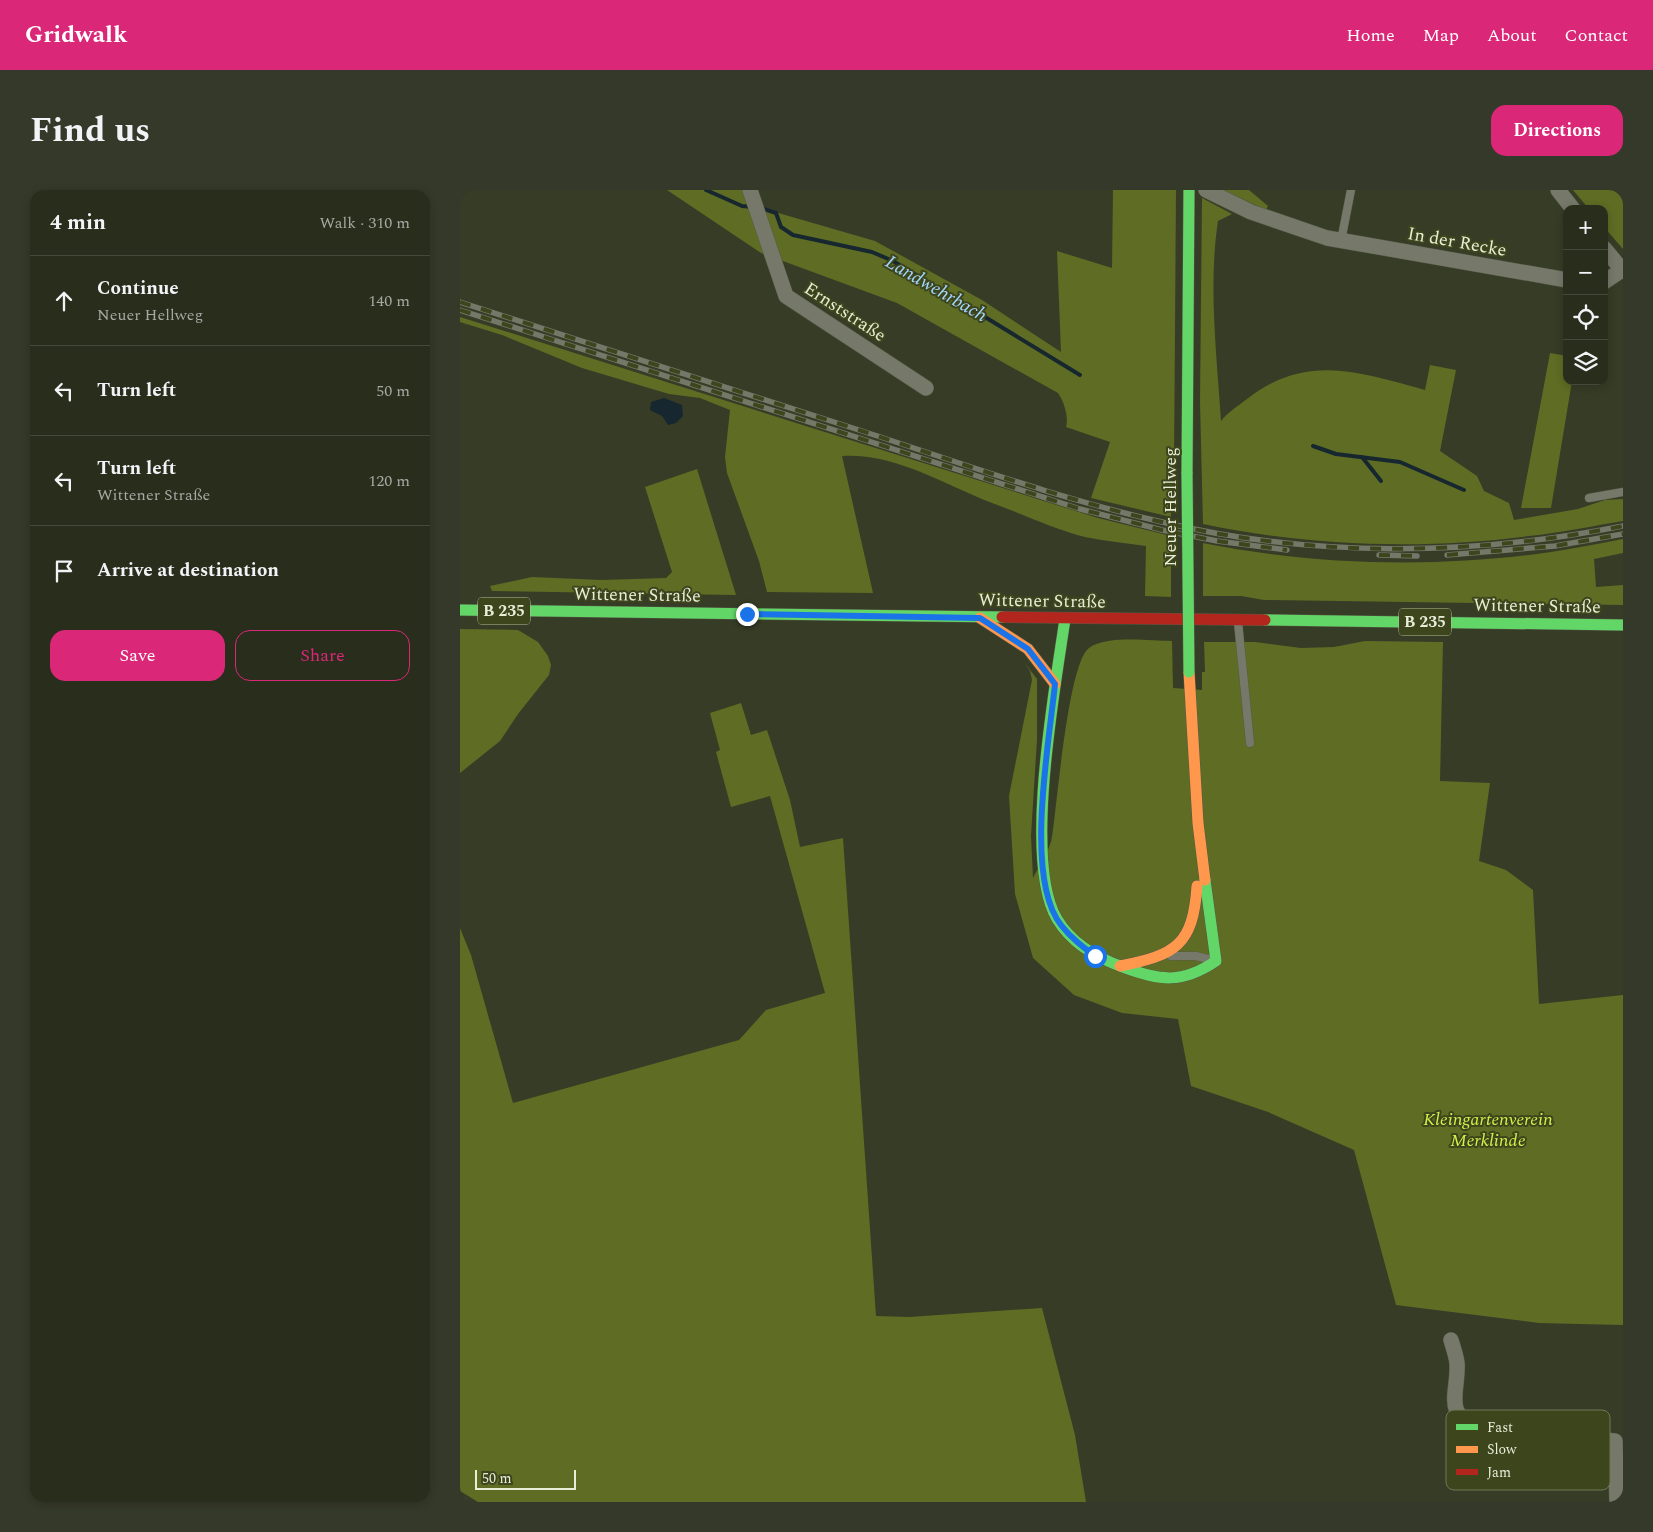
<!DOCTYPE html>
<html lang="en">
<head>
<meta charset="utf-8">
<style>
	body { margin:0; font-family:Spectral,serif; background:#353929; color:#f1f3f6 }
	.controls { position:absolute; right:15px; top:15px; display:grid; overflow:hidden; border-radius:10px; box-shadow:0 2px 8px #0003 }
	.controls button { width:45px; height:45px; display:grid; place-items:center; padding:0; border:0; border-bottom:1px solid #45493b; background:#292d1c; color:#f1f3f6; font:25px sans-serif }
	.scale { position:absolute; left:15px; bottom:12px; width:101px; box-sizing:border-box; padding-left:5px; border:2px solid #e8edd7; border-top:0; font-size:14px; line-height:18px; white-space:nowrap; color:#e8edd7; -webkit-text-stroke:4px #3d451d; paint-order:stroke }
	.stop { position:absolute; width:15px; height:15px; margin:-11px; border:4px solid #1a73e8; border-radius:50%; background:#fff }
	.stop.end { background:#1a73e8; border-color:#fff; box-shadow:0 1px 5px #0008 }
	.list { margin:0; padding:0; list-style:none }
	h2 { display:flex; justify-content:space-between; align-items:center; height:65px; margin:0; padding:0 20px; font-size:21px }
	h2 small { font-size:16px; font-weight:400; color:#a5a8a3 }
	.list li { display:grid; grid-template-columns:32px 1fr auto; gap:15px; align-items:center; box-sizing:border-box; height:90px; padding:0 20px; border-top:1px solid #45493b }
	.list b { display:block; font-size:19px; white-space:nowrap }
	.list p { margin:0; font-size:16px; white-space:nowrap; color:#a5a8a3 }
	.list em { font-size:16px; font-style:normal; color:#a5a8a3 }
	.actions { display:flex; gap:10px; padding:15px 20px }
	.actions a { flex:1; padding:11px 0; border:1px solid #db2777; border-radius:15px; text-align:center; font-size:18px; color:#db2777 }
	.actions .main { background:#db2777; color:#fff }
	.icon { flex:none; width:28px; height:28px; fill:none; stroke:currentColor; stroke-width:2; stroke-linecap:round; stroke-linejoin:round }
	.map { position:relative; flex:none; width:1163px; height:1312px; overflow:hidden; border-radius:15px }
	header { display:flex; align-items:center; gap:30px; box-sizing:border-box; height:70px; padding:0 25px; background:#db2777; color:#fff }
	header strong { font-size:24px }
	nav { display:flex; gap:28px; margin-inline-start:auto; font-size:18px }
	.intro { display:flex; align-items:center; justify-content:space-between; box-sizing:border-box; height:120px; padding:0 30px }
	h1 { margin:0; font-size:35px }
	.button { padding:12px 22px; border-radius:15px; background:#db2777; color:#fff; font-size:18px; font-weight:700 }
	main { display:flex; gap:30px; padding:0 30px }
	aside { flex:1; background:#292d1c; border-radius:15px; box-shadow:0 2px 8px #0003 }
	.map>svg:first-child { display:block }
</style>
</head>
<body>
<header>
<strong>Gridwalk</strong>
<nav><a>Home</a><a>Map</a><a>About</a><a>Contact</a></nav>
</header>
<div class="intro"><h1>Find us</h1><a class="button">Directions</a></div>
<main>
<aside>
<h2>4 min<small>Walk · 310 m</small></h2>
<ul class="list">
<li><svg class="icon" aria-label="ahead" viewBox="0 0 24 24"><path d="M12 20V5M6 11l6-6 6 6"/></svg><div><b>Continue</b><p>Neuer Hellweg</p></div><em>140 m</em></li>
<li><svg class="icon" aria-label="left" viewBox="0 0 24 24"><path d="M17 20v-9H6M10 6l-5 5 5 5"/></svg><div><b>Turn left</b></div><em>50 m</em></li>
<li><svg class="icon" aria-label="left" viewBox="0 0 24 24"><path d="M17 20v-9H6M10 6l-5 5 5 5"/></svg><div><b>Turn left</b><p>Wittener Straße</p></div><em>120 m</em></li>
<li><svg class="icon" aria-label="arrive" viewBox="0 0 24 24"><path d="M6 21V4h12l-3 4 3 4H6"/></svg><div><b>Arrive at destination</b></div></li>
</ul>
<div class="actions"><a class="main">Save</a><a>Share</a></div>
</aside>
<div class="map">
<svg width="1163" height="1312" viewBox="0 0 1163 1312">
	<rect width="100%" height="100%" fill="#373c26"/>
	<g fill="#5f6c24">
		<path d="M207 0H286L291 15 415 51 522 110 601 162 597 61 652 78 653 0H716L714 278H711V327L631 308 650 252 606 237C609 228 604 211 598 203L437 113 301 63Z"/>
		<polygon points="763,0 789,0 808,16 806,20"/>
		<polygon points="1113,0 1163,0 1163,59 1144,37 1144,19 1129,19"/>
		<path d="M742 8 772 24 758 31C748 96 757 166 761 231 768 222 778 216 787 209 846 163 899 182 965 200L970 175 996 180 980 261 1017 286 1024 301 1049 313 1054 330 1118 319 1145 310 1163 309V331C1132 336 1100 343 1069 346 962 360 848 356 743 334L740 212Z"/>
		<path d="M0 127 638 328 711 346V407L685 406 686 356C666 353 645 351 625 347 594 339 563 324 532 313 483 294 435 263 382 266L413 403 307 402 299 371 267 283 265 267 270 220 240 208 209 204 122 178 42 145 0 132Z"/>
		<polygon points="1090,163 1107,166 1107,191 1112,191 1091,318 1061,318"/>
		<polygon points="237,279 276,405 32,401 30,396 72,387 142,390 206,388 212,382 185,297"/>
		<path d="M1163 349V363L1134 369 1136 397 1163 395V415L804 410 781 406H743V353C848 374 962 378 1069 365 1101 361 1132 355 1163 349Z"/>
		<polygon points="0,439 58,440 78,452 88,466 91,475 89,485 58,524 40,551 0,583"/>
		<path d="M712 451 713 498 742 500V482H745L744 452H795L841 458 874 457 905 451 983 452 980 591 1030 593 1019 671 1046 680 1073 700 1079 814 1163 805V1135L1079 1133 936 1115 894 960 808 922 731 896 718 829 662 823 614 805 573 768 555 704 549 606 572 490 570 481 564 472 577 489V549L571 646 573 688C579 676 590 660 592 647 597 616 608 473 629 458 647 445 690 451 712 451Z"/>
		<polygon points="281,513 291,545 307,540 330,610 340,657 383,648 416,1126 449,1127 582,1118 615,1245 626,1312 18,1312 0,1301 0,738 11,765 53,913 279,850 306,820 365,803 310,606 271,617 256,562 260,560 250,523"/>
	</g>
	<polygon fill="#17272f" points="204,208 222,215 223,226 216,233 208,235 202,226 190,220 191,212"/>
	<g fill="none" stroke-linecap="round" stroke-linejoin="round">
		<g stroke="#17272f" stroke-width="4">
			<polyline points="246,0 282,16 292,17"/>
			<polyline points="301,18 316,23 321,37 333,45 412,62 433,71 620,185"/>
			<polyline points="853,256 876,264 940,272 1004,300"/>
			<polyline points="902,267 921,291"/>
		</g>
		<g stroke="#565a47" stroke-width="9">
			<g id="lane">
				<polyline points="881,51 891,0"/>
				<polyline points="1129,308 1163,302"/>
				<polyline points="778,432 790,553"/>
				<polyline points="711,766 736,766 752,770"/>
				<polyline points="0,1310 3,1312"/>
			</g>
		</g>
		<g stroke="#565a47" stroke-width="16">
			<g id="street">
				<polyline points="290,0 326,106 466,198"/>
				<polyline points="746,0 791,22 867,48 1107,90"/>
				<polyline points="1098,0 1113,19"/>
				<polyline points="1144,58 1163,81"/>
				<polyline points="1144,92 1162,80"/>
				<path d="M991 1150C993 1157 996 1165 997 1173 999 1202 981 1226 1021 1238L1155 1251 1157 1312"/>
			</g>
		</g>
		<g stroke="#565a47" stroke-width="12">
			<g id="fast">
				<polyline points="727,284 729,0"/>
				<polyline points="0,420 542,427"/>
				<path d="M605 429C595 498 563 672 597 729 612 754 637 768 663 777 700 791 722 794 756 771L745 690"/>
				<polyline points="805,430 1163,435"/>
			</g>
		</g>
		<g stroke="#565a47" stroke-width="12">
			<g id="slow">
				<polyline points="520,428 568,459 595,494"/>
				<polyline points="729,482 738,633 745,690"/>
				<path d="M660 776C716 765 733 755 737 696"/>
			</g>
		</g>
		<g stroke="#565a47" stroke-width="12">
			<polyline id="jam" points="542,427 805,430"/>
		</g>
		<use href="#lane" stroke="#76796a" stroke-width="8"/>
		<use href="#street" stroke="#76796a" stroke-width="15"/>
		<use href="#fast" stroke="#63d668" stroke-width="11"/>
		<use href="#slow" stroke="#ff974d" stroke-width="11"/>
		<use href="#jam" stroke="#b3261e" stroke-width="11"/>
		<g stroke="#747868" stroke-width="5.5">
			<g id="rail">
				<path d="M0 112C134 155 268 198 402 241 501 273 600 309 702 332 852 368 1012 366 1163 336"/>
				<polyline points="0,120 620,319 702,340 757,351 827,360"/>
				<polyline points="919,365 957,366"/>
				<polyline points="987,365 1095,356 1163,344"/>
			</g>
		</g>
		<use href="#rail" stroke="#3d451d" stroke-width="4" stroke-dasharray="11" stroke-linecap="butt"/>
		<g stroke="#565a47" stroke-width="12" stroke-linecap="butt">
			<polyline id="fast-bridge" points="727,284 729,482"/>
		</g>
		<use href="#fast-bridge" stroke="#63d668" stroke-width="11"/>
	</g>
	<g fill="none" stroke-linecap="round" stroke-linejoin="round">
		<path stroke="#1a73e8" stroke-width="6" d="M287 424 520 428 568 459 595 494C589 554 564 688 601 735 611 748 623 757 635 766"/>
	</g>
	<g text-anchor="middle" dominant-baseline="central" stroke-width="4" stroke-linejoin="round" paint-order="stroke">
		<g fill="#3d451d" stroke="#b5bb9f" stroke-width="1">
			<rect x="18" y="407.5" width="52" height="27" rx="4"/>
			<rect x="939" y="418.5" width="52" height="27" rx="4"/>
		</g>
		<g font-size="16" font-weight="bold" fill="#e8edd7">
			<text x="44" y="421">B 235</text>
			<text x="965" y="432">B 235</text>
		</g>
		<g font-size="18" fill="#e8edd7" stroke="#3d451d">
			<text transform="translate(997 52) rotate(10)">In der Recke</text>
			<text transform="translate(385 122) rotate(33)">Ernststraße</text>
			<text transform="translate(710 317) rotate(-90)">Neuer Hellweg</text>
			<text transform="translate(177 405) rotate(1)">Wittener Straße</text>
			<text transform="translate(582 411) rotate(1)">Wittener Straße</text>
			<text transform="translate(1077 416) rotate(1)">Wittener Straße</text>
		</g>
		<g font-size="18" font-style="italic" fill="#d4f04a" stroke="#3d451d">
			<text x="1028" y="929">Kleingartenverein<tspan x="1028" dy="21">Merklinde</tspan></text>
		</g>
		<g font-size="19" font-style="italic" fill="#a2d6fb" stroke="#3d451d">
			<text transform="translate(476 99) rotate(30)">Landwehrbach</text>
		</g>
	</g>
	<rect x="986" y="1220" width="164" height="80" rx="8" fill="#3d451d" stroke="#707755" stroke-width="1"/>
	<rect x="996" y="1234" width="22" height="6" fill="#63d668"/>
	<rect x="996" y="1256" width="22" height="7" fill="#ff974d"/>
	<rect x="996" y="1279" width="22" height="6" fill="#b3261e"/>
	<g font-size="14" fill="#e8edd7">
		<text x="1027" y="1242">Fast</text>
		<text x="1027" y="1264">Slow</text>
		<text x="1027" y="1287">Jam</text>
	</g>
</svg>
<div class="controls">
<button>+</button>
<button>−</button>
<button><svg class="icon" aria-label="locate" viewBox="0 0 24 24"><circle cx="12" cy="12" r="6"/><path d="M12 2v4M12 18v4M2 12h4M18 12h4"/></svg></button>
<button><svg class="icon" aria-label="layers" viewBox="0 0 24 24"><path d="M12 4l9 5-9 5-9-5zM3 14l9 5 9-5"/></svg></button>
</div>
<div class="scale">50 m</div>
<div class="stop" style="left:635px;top:766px"></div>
<div class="stop end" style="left:287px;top:424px"></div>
</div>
</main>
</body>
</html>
